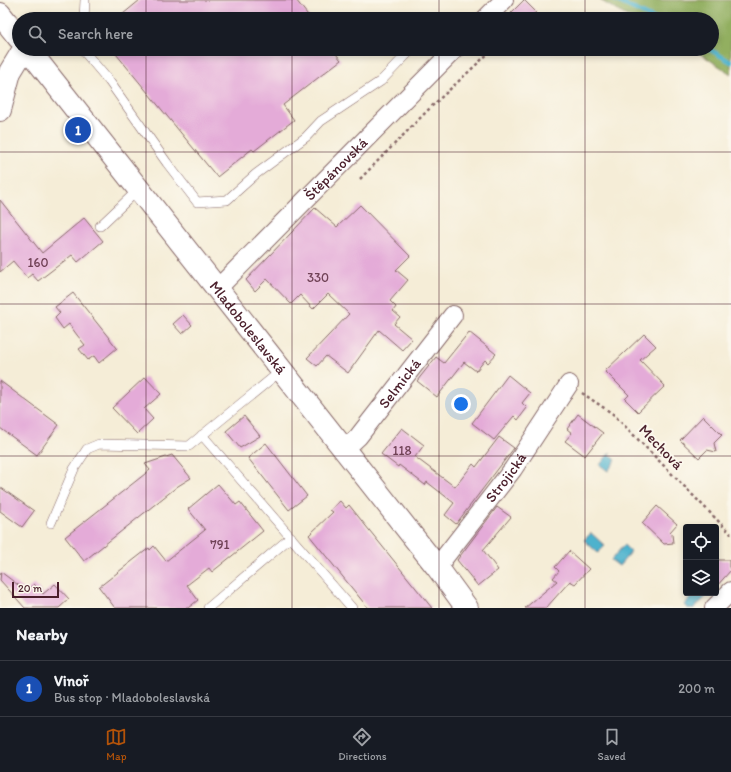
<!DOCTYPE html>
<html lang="en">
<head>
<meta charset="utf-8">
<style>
	body { margin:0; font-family:Itim,sans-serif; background:#242831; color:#f1f3f6 }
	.controls { position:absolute; right:12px; bottom:12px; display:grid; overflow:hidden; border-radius:4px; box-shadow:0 2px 6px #0003 }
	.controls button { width:36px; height:36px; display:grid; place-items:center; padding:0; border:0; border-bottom:1px solid #363941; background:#171b24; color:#f1f3f6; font:20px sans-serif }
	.scale { position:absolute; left:12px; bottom:10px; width:47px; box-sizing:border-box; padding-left:4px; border:2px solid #4a1f2b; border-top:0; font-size:11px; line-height:14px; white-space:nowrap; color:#4a1f2b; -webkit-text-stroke:3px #fbf7ec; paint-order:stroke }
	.you { position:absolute; left:461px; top:404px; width:14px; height:14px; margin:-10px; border:3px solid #fff; border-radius:50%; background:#1a73e8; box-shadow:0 0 0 6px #1a73e833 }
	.badge { display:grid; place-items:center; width:26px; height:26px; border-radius:50%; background:#b45309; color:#fff; font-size:13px; font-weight:700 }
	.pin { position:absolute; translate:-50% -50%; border:2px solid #fff; box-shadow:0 1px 4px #0006 }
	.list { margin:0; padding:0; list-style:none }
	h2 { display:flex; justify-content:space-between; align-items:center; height:52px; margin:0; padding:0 16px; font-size:17px }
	h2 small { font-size:13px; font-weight:400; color:#9ea1a6 }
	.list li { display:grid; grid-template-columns:26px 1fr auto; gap:12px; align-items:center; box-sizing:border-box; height:56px; padding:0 16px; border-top:1px solid #363941 }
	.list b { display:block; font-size:15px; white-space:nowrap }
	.list p { margin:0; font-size:13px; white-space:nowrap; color:#9ea1a6 }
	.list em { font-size:13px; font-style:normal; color:#9ea1a6 }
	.icon { flex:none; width:22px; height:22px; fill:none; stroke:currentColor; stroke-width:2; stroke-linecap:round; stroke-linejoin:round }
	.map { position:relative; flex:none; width:731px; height:608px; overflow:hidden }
	.search { position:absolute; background:#171b24; box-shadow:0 2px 6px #0003; left:12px; right:12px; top:12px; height:44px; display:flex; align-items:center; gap:10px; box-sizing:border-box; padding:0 14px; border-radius:22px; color:#9ea1a6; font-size:15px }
	.sheet { height:108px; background:#171b24 }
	nav { display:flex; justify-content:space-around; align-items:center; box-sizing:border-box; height:56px; border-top:1px solid #363941; background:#171b24; font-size:11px; color:#9ea1a6 }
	nav a { display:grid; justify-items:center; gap:2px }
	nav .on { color:#b45309 }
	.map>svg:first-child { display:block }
</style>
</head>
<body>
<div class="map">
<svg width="731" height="608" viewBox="0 0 731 608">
	<rect width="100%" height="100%" fill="#fbf7ec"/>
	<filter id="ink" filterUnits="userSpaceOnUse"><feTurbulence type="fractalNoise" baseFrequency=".025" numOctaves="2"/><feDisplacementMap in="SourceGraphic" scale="8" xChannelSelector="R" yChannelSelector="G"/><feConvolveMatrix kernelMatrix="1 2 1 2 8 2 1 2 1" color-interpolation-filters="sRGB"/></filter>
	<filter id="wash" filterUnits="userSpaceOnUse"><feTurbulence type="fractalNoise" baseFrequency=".012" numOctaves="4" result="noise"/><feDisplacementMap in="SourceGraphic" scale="16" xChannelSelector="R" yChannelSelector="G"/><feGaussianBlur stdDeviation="0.9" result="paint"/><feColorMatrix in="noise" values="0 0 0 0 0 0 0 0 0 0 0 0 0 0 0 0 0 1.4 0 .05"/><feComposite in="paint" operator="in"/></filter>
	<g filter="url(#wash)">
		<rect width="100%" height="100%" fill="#f5edd7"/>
		<polygon fill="#92af61" stroke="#6e6746" points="600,0 731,0 731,74 693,49 712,49 712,19 632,19"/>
		<g fill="#4eb2cd" stroke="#4c687c">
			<polygon points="610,452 611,456 616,460 608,471 600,465"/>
			<polygon points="591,533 605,546 598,553 584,540"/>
			<polygon points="624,545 631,552 619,566 611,560"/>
			<polygon points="695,593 702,593 706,597 694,608 687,608 684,605"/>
		</g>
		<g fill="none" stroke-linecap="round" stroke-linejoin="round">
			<g stroke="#4eb2cd" stroke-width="4.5">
				<polyline points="615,0 655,19"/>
				<polyline points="709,49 731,62"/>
			</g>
		</g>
		<g id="blocks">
			<g fill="#e4abd8">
				<polygon points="140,0 296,0 311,19 117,19"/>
				<polygon points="524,0 536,12 528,19 517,19 511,13"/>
				<polygon points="112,49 332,49 341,60 283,105 294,120 254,151 252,149 217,177"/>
				<polygon points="0,200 42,253 84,218 103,241 78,262 72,255 38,281 32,274 27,278 13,261 0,272"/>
				<polygon points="360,205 410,256 396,270 408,280 390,301 396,307 393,311 400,317 394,324 412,339 402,350 379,330 348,373 326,356 317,366 307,358 349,314 328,294 313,309 300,295 291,304 267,279 255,291 246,280 315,208 337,227"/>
				<polygon points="73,293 117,348 99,363 94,356 88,360 79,349 85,345 77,335 69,324 63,329 55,318 60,313 55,307"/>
				<polygon points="183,315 192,325 182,334 173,324"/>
				<polygon points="469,332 496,354 488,363 485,360 476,371 464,362 437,397 417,381 436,357 444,363"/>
				<polygon points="644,334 656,346 640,360 665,386 638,412 625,399 629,395 605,371"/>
				<polygon points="508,375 530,393 522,403 527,408 518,420 514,416 494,440 472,423"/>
				<polygon points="145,377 161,394 144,409 153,419 137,434 112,408"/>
				<polygon points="0,381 59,425 37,455 0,428"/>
				<polygon points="578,414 603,433 585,456 565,441 572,433 567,429"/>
				<polygon points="244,416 260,436 240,448 226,431"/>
				<polygon points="703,416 722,435 714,443 716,452 707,450 699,458 680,440"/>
				<polygon points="402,428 424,445 415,457 455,487 473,464 476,467 499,437 514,448 456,524 445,515 454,503 427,482 425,485 399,465 398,467 381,454"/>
				<polygon points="266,443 307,496 289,510 248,458"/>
				<polygon points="172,455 191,478 178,486 84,561 65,537 150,470 145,464"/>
				<polygon points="218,484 236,505 240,502 263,531 212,572 209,568 187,585 198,600 188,608 115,608 99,587 149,548 150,550 154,546 166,561 205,530 188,509"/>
				<polygon points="0,487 34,511 22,527 0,511"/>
				<polygon points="340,501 346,508 349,505 432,608 368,608 309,535 333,512 330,510"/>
				<polygon points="657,506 677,524 670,532 672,534 673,543 664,544 642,523"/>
				<polygon points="497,507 511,517 483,550 498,570 478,586 457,560"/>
				<polygon points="569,551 589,569 575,584 570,581 546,608 525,608 557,581 553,578 559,571 555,567"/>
				<polygon points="716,560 729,560 729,567 731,570 716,587"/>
				<polygon points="1,572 26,591 34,584 43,594 55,584 69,599 59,608 25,608 0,580"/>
			</g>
		</g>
	</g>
	<g filter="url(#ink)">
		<use href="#blocks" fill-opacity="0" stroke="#866767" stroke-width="1"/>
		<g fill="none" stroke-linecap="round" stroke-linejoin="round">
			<g stroke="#866767" stroke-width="10">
				<g id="lane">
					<polyline points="84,19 85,0"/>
					<polyline points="82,49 109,81 167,163 197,202 227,200 256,174 306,137 321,121 381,81 412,49"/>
					<polyline points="100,226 139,189"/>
					<polyline points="202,435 352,608"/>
					<polyline points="51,523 74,469 87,449 99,444 189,446 282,370"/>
					<polyline points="208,608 291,537"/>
				</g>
			</g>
			<g stroke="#866767" stroke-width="20">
				<g id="street">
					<polyline points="485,19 504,0"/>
					<path id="s1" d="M217 289 455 49"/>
					<path id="s2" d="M344 450 358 437 453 315"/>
					<path id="s3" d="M437 567 513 469 569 384"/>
					<polyline points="714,608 731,591"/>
				</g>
			</g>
			<g stroke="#866767" stroke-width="24">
				<g id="secondary">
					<polyline points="0,14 19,38"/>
					<path id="s4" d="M28 49 437 567 467 608"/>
					<polyline points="0,110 10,72 24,49"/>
				</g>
			</g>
			<g stroke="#866767" stroke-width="2.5" stroke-dasharray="3 3" stroke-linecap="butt">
				<polyline points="360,179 431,107 493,49"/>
				<polyline points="582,393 613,414 731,534"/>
			</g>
			<use href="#lane" stroke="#fff" stroke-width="9"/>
			<use href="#street" stroke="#fff" stroke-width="18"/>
			<use href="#secondary" stroke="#fff" stroke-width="22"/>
		</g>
	</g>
	<path fill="none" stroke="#4a1f2b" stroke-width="1" stroke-opacity="0.55" d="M146 0V19M292 0V19M439 0V19M585 0V19M146 49V608M292 49V608M439 49V608M585 49V608M0 152H731M0 304H731M0 456H731"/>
	<g text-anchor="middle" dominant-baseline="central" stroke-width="4" stroke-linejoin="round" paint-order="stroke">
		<g font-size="13" fill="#704256">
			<text x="38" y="262">160</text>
			<text x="318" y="277">330</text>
			<text x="402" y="450">118</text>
			<text x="220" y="544">791</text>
		</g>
		<g font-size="15" fill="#4a1f2b" stroke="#fbf7ec">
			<text stroke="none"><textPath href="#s1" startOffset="169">Štěpánovská</textPath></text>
			<text stroke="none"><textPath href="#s4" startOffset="355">Mladoboleslavská</textPath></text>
			<text stroke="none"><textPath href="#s2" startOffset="87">Selmická</textPath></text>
			<text transform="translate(661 447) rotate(46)">Mechová</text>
			<text stroke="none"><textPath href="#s3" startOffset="113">Strojická</textPath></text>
		</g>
	</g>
</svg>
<div class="controls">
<button><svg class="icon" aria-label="locate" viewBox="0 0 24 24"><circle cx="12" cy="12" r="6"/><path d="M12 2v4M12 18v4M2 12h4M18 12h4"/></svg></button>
<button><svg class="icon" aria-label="layers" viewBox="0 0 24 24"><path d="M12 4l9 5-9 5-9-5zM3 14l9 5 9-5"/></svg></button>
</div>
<div class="scale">20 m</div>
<div class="you"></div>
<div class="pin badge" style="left:78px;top:130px;background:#1a4fb4">1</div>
<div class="search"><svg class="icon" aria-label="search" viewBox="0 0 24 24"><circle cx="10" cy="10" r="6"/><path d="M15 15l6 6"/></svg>Search here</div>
</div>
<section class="sheet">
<h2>Nearby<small></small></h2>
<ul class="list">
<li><span class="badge" style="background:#1a4fb4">1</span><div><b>Vinoř</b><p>Bus stop · Mladoboleslavská</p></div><em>200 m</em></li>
</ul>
</section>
<nav>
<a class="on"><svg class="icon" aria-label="map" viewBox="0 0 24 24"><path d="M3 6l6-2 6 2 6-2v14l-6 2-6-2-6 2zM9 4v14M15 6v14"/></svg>Map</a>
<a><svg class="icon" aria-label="directions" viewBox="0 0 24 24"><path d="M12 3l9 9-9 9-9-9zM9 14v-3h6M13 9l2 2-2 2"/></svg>Directions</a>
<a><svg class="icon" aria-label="saved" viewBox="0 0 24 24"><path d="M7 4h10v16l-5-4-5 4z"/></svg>Saved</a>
</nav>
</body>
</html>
